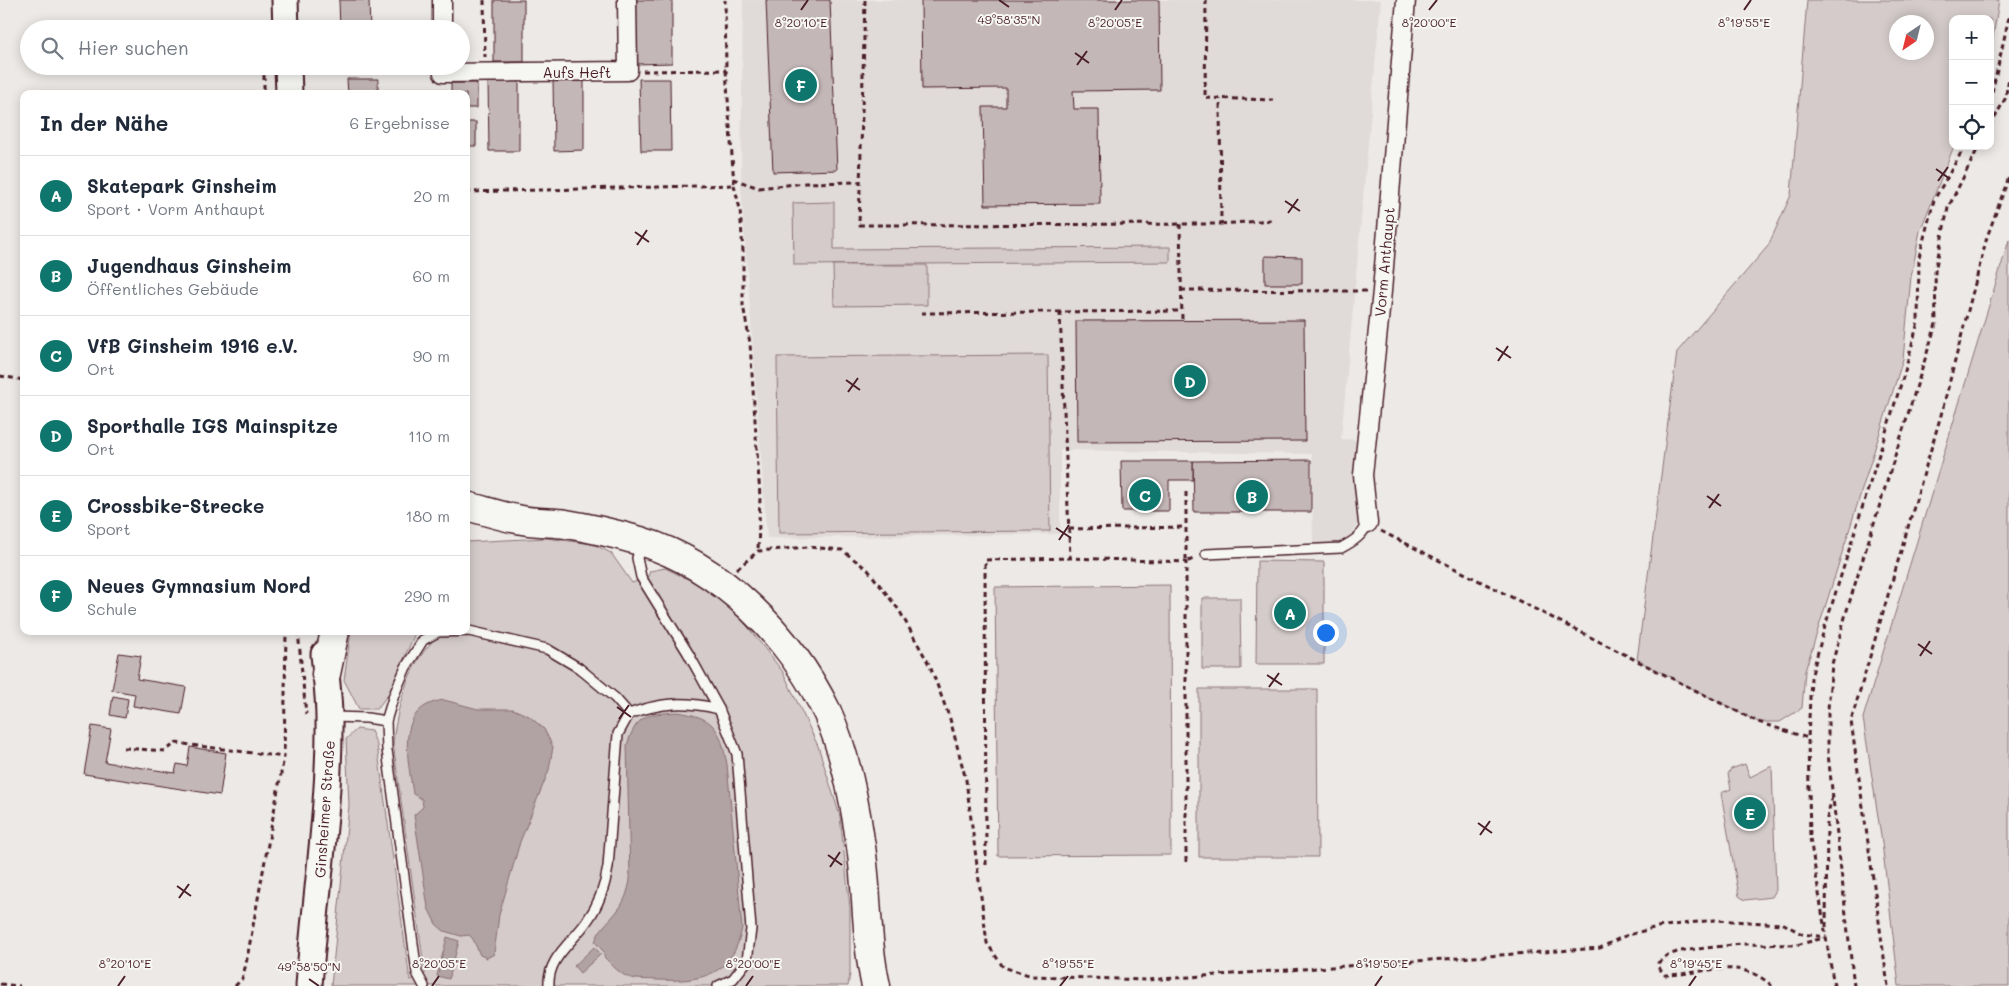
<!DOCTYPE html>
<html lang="de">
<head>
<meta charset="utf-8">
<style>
	body { margin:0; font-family:Mali,sans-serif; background:#f6f6f7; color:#1f2937 }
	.controls { position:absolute; right:15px; top:15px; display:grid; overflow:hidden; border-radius:10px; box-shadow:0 2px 12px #0003 }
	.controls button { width:45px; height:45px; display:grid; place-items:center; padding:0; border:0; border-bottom:1px solid #e0e1e3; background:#fff; color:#1f2937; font:25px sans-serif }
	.compass { position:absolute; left:1889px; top:15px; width:45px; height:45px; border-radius:50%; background:#fff; box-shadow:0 2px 12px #0003; rotate:215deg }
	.you { position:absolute; left:1325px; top:632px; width:18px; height:18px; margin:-12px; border:4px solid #fff; border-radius:50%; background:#1a73e8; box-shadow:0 0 0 8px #1a73e833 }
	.badge { display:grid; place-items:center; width:32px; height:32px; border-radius:50%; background:#0f766e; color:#fff; font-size:16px; font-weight:700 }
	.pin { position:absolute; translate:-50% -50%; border:2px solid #fff; box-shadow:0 1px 5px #0006 }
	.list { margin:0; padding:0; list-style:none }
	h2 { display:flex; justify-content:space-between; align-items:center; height:65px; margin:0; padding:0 20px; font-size:21px }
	h2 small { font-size:16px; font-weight:400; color:#747a83 }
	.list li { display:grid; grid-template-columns:32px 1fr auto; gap:15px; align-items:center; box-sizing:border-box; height:80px; padding:0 20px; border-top:1px solid #e0e1e3 }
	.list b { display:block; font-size:19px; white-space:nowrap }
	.list p { margin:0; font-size:16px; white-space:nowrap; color:#747a83 }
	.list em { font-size:16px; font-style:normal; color:#747a83 }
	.icon { flex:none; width:28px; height:28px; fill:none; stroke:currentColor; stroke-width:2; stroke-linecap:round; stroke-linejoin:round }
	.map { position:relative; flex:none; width:2009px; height:986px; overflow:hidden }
	.search { position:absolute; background:#fff; box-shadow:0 2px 12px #0003; left:20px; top:20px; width:450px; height:55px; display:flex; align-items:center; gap:12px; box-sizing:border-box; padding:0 18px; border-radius:28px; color:#747a83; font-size:19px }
	.panel { position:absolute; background:#fff; box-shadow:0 2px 12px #0003; left:20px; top:90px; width:450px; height:545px; border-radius:10px }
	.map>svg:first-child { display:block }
</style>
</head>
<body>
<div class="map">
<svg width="2009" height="986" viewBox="0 0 2009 986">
	<rect width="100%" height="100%" fill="#ece9e6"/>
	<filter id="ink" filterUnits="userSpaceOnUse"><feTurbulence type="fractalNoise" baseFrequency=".02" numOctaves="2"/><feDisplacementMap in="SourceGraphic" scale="10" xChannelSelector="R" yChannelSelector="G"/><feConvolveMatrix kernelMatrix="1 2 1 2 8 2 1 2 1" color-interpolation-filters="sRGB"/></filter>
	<g filter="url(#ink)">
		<polygon fill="#e0dad8" points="743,0 1381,0 1341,439 1359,440 1360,513 1356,528 1346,540 1333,543 1313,544 1312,454 1060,450 1060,534 767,538 741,186"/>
		<g fill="#d4cbca" stroke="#8f757a" fill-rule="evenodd">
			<path d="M1807 0H1999L1990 57V19H1953L1954 146 1920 231 1911 277 1903 359 1805 671 1802 708 1780 722H1758L1637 660 1677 352 1768 246 1791 195ZM1896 22H1926V52H1896Z"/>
			<polygon points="834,202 834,249 1170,247 1170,262 794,265 793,203"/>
			<polygon points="2009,240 2009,986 1899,986 1882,843 1863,718"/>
			<polygon points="833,265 927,265 927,305 834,306"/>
			<polygon points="1048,355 1050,531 779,533 777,357"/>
			<path d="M546 538 593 544 611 553 632 583 648 577 650 571 665 568 696 583 733 608 783 672 818 746 840 816 850 908V974L848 986H331L349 805 346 739 357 729 371 731 377 745 410 980 425 974 393 743C397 708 407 668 432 642L428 631H466V542Z"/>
			<polygon points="1257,561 1324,562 1324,664 1256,664"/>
			<polygon points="1170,585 1171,855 998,856 995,587"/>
			<polygon points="1202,598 1240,598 1241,669 1202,669"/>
			<polygon points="351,631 416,631 389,693 377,709 359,709 344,680"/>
			<polygon points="1199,689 1317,689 1318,857 1199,857"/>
			<polygon points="1745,764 1750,777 1772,766 1776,890 1772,897 1745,900 1739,896 1721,793 1731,789 1728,774 1731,769"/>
		</g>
		<g fill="#b1a2a3" stroke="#886e73">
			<path d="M444 700 478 709H513L529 716 544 729 553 747 549 770 520 842 499 915 494 954 487 958 480 955 473 939 469 935 461 936 444 931 436 924 428 908 414 815 423 807 422 799 413 794C408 758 394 707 444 700Z"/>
			<path d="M678 712C715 718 720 728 727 764L742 928C733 976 701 982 658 980 648 979 633 981 624 975 617 971 610 963 604 957V952L595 942C599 928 610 921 618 910 625 901 628 891 630 880L627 745C637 714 647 714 678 712Z"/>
			<polygon points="447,937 459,941 449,979 437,976"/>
			<polygon points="594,947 601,954 580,973 574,966"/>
		</g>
		<g fill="#c4b7b7" stroke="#4a1f2b">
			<polygon points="339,0 369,0 370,29 340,29"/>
			<rect x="494" y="0" width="30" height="62"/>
			<polygon points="636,0 672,0 672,63 637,64"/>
			<polygon points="766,0 830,0 837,170 773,172"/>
			<polygon points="921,0 1159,0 1160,90 1073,91 1074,109 1099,109 1100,204 985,205 983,107 1006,107 1006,88 922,89"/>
			<polygon points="584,77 584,150 554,151 553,78"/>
			<polygon points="347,79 378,79 378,94 348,94"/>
			<polygon points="488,79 519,79 519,151 489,151"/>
			<polygon points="639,79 670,79 671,151 641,151"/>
			<polygon points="451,83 477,83 477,108 466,108 466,94 451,94"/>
			<rect x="466" y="122" width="10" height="24"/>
			<polygon points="1265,256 1302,257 1302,284 1265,284"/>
			<polygon points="1304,320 1305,441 1077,442 1076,321"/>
			<polygon points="1311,460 1311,512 1194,512 1193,461"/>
			<polygon points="1121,461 1193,461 1193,480 1169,480 1169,511 1122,511"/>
			<polygon points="119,653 141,656 137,679 186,687 181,714 133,706 135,694 112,690"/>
			<polygon points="113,696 128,699 125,718 110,715"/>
			<polygon points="92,726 111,729 105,762 175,773 177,764 187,766 190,747 226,753 220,795 84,774"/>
		</g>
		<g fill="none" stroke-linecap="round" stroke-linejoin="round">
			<g stroke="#4a1f2b" stroke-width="12">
				<g id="lane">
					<polyline points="641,544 637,558 641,577 688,653 719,709 737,754 751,929 747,961 733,979 718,986"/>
					<path d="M1206 554 1341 548C1354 541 1362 536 1368 523"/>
					<polyline points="332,717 367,718 386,721"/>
					<polyline points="424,986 417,973 387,750 386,721 394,695 406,667 423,640 438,632 469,631 547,649 579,668 615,698 629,714"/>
					<path d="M549 986C547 958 573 942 587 921 598 906 605 886 608 867L618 734 629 714C662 702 685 701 719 709"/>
				</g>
			</g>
			<g stroke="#4a1f2b" stroke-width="21">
				<g id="street">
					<polyline points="442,0 442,29"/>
					<polyline points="442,66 443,73 628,71 627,0"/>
					<polyline points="1368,523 1363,475 1382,291 1406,0"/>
				</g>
			</g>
			<g stroke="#4a1f2b" stroke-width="29">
				<g id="secondary">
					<polyline points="285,0 286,29"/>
					<polyline points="288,66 289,94"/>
					<path d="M309 986C315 897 330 808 329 719 329 697 326 675 324 654"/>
				</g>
			</g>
			<g stroke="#4a1f2b" stroke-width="31">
				<g id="highway">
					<path d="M466 506C483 510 500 516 517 519 533 523 550 522 566 524 591 528 616 534 640 541 722 566 790 636 827 712 845 751 854 798 860 840 868 888 865 938 876 986"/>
					<polyline points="326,674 335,631"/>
				</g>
			</g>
			<g stroke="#4a1f2b" stroke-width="3" stroke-dasharray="5 4" stroke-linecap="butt">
				<polyline points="484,0 485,57"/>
				<polyline points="865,0 859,225 1221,224 1220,99"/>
				<polyline points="1206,0 1205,98 1273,100"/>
				<polyline points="264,66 264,94"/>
				<polyline points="643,71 726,70"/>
				<polyline points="1990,101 2009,17"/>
				<polyline points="1990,126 2005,99 2009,78"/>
				<polyline points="733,179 759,188 805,183 860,182"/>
				<polyline points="734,185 740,209 743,251 743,305 750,343 760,497 758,551"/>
				<polyline points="466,192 734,185 726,70 725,0"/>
				<polyline points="1180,224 1182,320"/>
				<polyline points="1221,224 1272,220"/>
				<polyline points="1181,290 1366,291"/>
				<polyline points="1060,312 1070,558"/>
				<polyline points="921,313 1181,311"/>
				<polyline points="0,376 24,380"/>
				<polyline points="1186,492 1186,562 1196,558"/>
				<polyline points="1069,529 1186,527"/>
				<polyline points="1381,531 1758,722 1808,738"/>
				<polyline points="737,569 758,551 808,547 842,550 868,570 899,610 930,666 950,719 966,780 987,943 1003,967 1032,976 1147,980 1600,948 1622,937 1657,927 1714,920 1784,924 1802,934 1826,937"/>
				<polyline points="298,631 306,714"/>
				<polyline points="124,748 165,751 176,743 284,757"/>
				<polyline points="986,865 985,560 1070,558 1186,562 1186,865"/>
				<polyline points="1826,927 1827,818 1832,797"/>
				<polyline points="0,984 20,986"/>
				<polyline points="235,986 242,979 246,964 284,757 286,631"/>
				<path d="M1772 986C1739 955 1703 975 1665 975L1658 967V963L1666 956 1680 951 1742 944 1796 945 1824 938"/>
				<polyline points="1834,986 1810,838 1808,738 1811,678 1823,633 1905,371 1918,322 1919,257 1934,200 1965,146"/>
				<polyline points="1854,986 1828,754 1828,709 1832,664 1847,610 1936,324 1935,271 1948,208 1979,146"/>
				<polyline points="1888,986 1851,721 1941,415 1987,237 2009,177"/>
			</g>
			<use href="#lane" stroke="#f6f6f2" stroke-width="9"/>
			<use href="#street" stroke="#f6f6f2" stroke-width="18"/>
			<use href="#secondary" stroke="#f6f6f2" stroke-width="25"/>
			<use href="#highway" stroke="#f6f6f2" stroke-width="28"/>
		</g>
	</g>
	<path fill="none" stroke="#4a1f2b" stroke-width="2" d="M999 0 1009 7M801 10 808 0M1115 10 1122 0M1429 10 1437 0M1744 10 1751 0M1075 53 1089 63M1077 65 1087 51M1936 169 1950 179M1938 181 1948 167M1285 201 1300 211M1288 213 1298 199M635 232 649 242M637 245 647 230M1496 348 1511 358M1498 361 1508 346M846 380 860 390M848 392 858 378M1707 496 1721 506M1709 508 1719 494M1056 528 1071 538M1059 540 1069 525M1918 644 1932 654M1920 656 1930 641M1267 675 1282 685M1269 687 1279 673M617 707 631 717M619 719 629 705M1478 823 1492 833M1480 835 1490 821M828 855 842 865M830 867 840 852M177 886 191 896M179 898 189 884M309 979 319 986M118 986 125 976M432 986 439 976M746 986 753 976M1060 986 1068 976M1375 986 1382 976M1689 986 1696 976"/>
	<g text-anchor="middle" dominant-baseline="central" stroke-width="4" stroke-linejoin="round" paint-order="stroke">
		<g font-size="15" fill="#4a1f2b" stroke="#f6f6f2">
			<text x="577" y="72">Aufs Heft</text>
			<text transform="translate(1384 262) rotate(-85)">Vorm Anthaupt</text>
			<text transform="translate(324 809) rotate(-86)">Ginsheimer Straße</text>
		</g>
	</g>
	<g font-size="12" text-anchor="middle" fill="#4a1f2b" stroke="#f6f6f2" stroke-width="4" stroke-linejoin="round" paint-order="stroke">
		<text x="1009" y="24">49°58'35"N</text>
		<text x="801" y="27">8°20'10"E</text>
		<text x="1115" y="27">8°20'05"E</text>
		<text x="1429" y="27">8°20'00"E</text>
		<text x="1744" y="27">8°19'55"E</text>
		<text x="125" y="968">8°20'10"E</text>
		<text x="439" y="968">8°20'05"E</text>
		<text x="753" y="968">8°20'00"E</text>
		<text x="1068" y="968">8°19'55"E</text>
		<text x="1382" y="968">8°19'50"E</text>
		<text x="1696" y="968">8°19'45"E</text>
		<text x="309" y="971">49°58'50"N</text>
	</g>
</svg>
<div class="controls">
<button>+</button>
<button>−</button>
<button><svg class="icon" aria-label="locate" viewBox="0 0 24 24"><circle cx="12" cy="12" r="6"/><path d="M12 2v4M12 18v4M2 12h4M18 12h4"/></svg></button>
</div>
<svg class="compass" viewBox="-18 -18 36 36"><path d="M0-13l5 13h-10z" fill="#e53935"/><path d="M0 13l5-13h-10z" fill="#747a83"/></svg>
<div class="you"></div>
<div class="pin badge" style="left:1290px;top:613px">A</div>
<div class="pin badge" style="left:1252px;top:496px">B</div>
<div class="pin badge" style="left:1145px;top:495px">C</div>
<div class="pin badge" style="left:1190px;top:381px">D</div>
<div class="pin badge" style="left:1750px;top:813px">E</div>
<div class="pin badge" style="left:801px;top:85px">F</div>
<div class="search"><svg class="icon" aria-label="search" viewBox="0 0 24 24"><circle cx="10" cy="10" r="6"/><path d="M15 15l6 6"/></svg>Hier suchen</div>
<section class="panel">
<h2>In der Nähe<small>6 Ergebnisse</small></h2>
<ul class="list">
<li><span class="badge">A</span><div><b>Skatepark Ginsheim</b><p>Sport · Vorm Anthaupt</p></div><em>20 m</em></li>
<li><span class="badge">B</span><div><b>Jugendhaus Ginsheim</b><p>Öffentliches Gebäude</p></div><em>60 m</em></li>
<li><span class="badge">C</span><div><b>VfB Ginsheim 1916 e.V.</b><p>Ort</p></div><em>90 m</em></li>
<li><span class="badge">D</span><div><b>Sporthalle IGS Mainspitze</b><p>Ort</p></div><em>110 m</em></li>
<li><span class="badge">E</span><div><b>Crossbike-Strecke</b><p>Sport</p></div><em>180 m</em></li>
<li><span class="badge">F</span><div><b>Neues Gymnasium Nord</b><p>Schule</p></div><em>290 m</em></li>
</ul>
</section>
</div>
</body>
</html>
